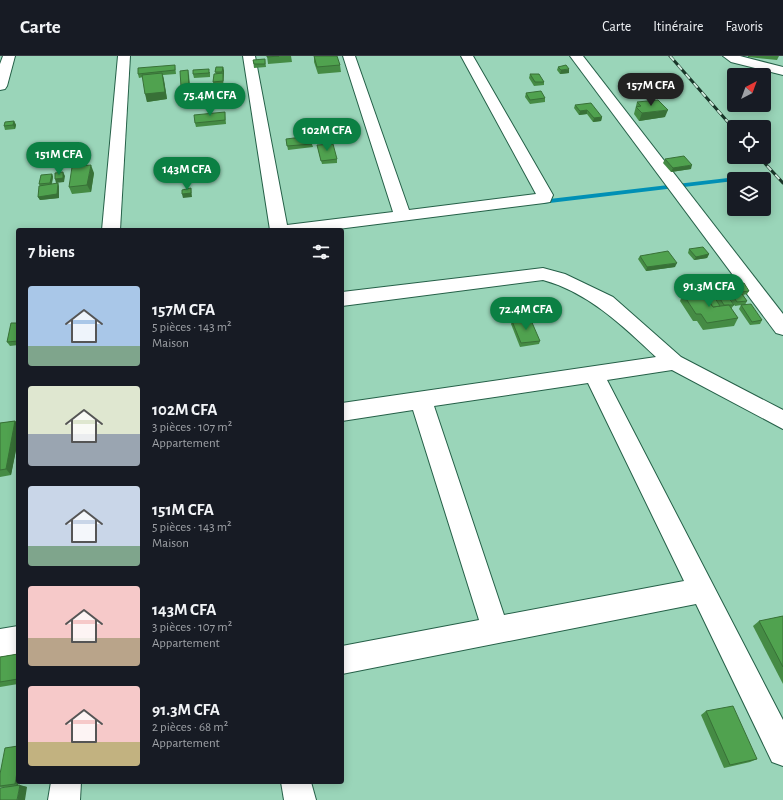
<!DOCTYPE html>
<html lang="fr">
<meta charset="utf-8">
<style>
body{margin:0;font-family:"Alegreya Sans",sans-serif;background:#242831;color:#f1f3f6;height:100vh;display:flex;flex-direction:column;font-size:15px;white-space:nowrap}
*{box-sizing:border-box;margin:0}
p{font-size:13px;color:#9ea1a6}
.icon{flex:none;width:22px;height:22px;fill:none;stroke:currentColor;stroke-width:2;stroke-linecap:round;stroke-linejoin:round}
.map{position:relative;flex:1;overflow:hidden}
.sheet{position:absolute;left:16px;top:172px;width:328px;height:556px;display:flex;flex-direction:column;background:#171b24;border-radius:4px;box-shadow:0 2px 10px #0003}
.sheet>*{flex:none}
.needle{width:26px;rotate:41deg}
.tools{position:absolute;left:727px;top:12px;display:grid;gap:8px}
.tools a{display:grid;place-items:center;width:44px;height:44px;border-radius:4px;background:#171b24;box-shadow:0 2px 10px #0003;font-size:20px}
.price{position:absolute;translate:-50% -34px;padding:0 9px;border-radius:14px;background:#0b8043;color:#fff;font-size:13px;line-height:26px;filter:drop-shadow(0 1px 2px #0008)}
.price::after{content:'';position:absolute;left:50%;top:24px;width:12px;height:9px;margin-left:-6px;background:inherit;clip-path:polygon(0 0,100% 0,50% 100%)}
.price.current{background:#222;color:#fff}
ul{padding:0;list-style:none}
li{display:flex;align-items:center;gap:12px;height:100px;padding:0 12px}
li span{display:grid;place-items:center;flex:none;width:112px;height:80px;border-radius:4px;color:#555}
li>.icon{margin-inline-start:auto}
span .icon{width:48px;height:48px;fill:#fffc;stroke-width:1}
li b{font-size:17px}
h2{display:flex;justify-content:space-between;align-items:center;height:48px;padding:0 12px;font-size:17px}
header{display:flex;align-items:center;gap:24px;box-sizing:border-box;height:56px;padding:0 20px;background:#171b24;border-bottom:1px solid #363941}
header strong{font-size:19px}
nav{display:flex;gap:22px;margin-inline-start:auto;font-size:14px}
.map>svg:first-child{display:block}
.lines{fill:none;stroke-linecap:round;stroke-linejoin:round}
.stream{fill:#0090b5;fill-rule:evenodd}
.street-casing{stroke:#256048;stroke-width:2}
.street{fill:#fff;fill-rule:evenodd}
.rail-casing{stroke:#193629;stroke-width:3}
.rail{stroke:#d1eedf;stroke-width:2;stroke-dasharray:6;stroke-linecap:butt}
.wall{fill:#458b44}
.shaded-wall{fill:#387137}
.building{fill:#50a24f;stroke:#387137}
</style>
<header>
<strong>Carte</strong>
<nav><a>Carte</a><a>Itinéraire</a><a>Favoris</a></nav>
</header>
<div class="map">
<svg width="783" height="744" viewBox="0 0 783 744">
<rect width="100%" height="100%" fill="#9ad5b9"/>
<g class="lines">
<polygon class="stream" points="762,118 765,120 764,121 748,123 734,123 734,125 541,148 538,146 541,144"/>
<defs>
<g id="street">
<polygon points="3,0 15,0 7,30 5,33 0,34 0,8"/>
<polygon points="118,0 130,0 120,174 102,174"/>
<polygon points="243,0 255,0 287,169 393,156 343,0 355,0 409,154 536,138 461,0 473,0 553,139 550,146 544,147 330,174 270,174"/>
<polygon points="570,0 583,0 783,258 783,279 776,277"/>
<polygon points="723,0 740,0 783,11 783,19 731,6"/>
<path d="M543 212 565 218 613 241 681 301 783 354V373L672 314 607 324 783 664V710L772 706 696 548 342 618V590L479 564 413 354 342 365V347L656 301C623 270 588 236 543 224L342 250V236ZM588 327 684 525 504 559 434 350Z"/>
<polygon points="18,570 18,598 0,601 0,573"/>
<polygon points="51,726 81,726 80,744 48,744"/>
<polygon points="281,726 311,726 316,744 284,744"/>
</g>
</defs>
<use href="#street" class="street-casing"/>
<use href="#street" class="street"/>
<defs>
<g id="rail">
<polyline points="670,0 734,73"/>
<polyline points="759,101 783,127"/>
</g>
</defs>
<use href="#rail" class="rail-casing"/>
<use href="#rail" class="rail"/>
</g>
<g class="wall">
<polygon points="267,0 291,0 292,6 268,8"/>
<polygon points="314,0 340,9 341,16 318,18 314,6"/>
<polygon points="748,0 779,0 777,4 748,1"/>
<polygon points="265,3 266,11 254,12 253,4"/>
<polygon points="175,9 176,18 163,19 167,43 147,46 143,21 139,22 138,18"/>
<polygon points="223,11 224,15 223,29 214,30 213,26 216,18 215,16"/>
<polygon points="558,11 569,17 560,18 557,14"/>
<polygon points="210,16 210,21 194,22 193,18"/>
<polygon points="189,18 190,32 199,31 200,43 183,44 183,41 182,35 181,31"/>
<polygon points="530,18 544,26 544,29 534,30 529,22"/>
<polygon points="526,37 545,42 545,46 530,48 525,41"/>
<polygon points="637,46 665,61 639,65 634,58"/>
<polygon points="575,49 602,61 601,65 593,66 587,58 579,59 574,52"/>
<polygon points="225,56 226,68 196,71 195,67"/>
<polygon points="14,65 16,69 15,73 5,74 4,70"/>
<polygon points="286,83 312,88 313,91 288,94"/>
<polygon points="317,89 337,103 337,107 322,108"/>
<polygon points="665,103 691,113 671,116 663,107"/>
<polygon points="94,117 91,136 72,138 69,131"/>
<polygon points="52,118 53,121 52,128 58,127 59,131 59,142 40,144 38,141 40,130 39,128"/>
<polygon points="689,193 709,198 707,202 694,204 688,197"/>
<polygon points="640,200 675,211 646,215 638,203"/>
<polygon points="737,228 749,235 747,238 743,239 747,245 745,249 762,264 760,268 750,269 739,253 741,249 735,250 730,243 731,241 728,241 734,249 731,253 738,262 734,270 703,274 697,265 693,265 680,245 683,238 691,237 692,232 711,235 713,232 736,230"/>
<polygon points="512,265 540,285 539,288 520,291 511,268"/>
<polygon points="18,267 18,289 10,290 7,286"/>
<polygon points="15,365 18,368 18,384 11,419 0,421 0,367"/>
<polygon points="783,560 783,628 753,570 759,565"/>
<polygon points="18,598 18,628 0,631 0,601"/>
<polygon points="706,655 757,703 750,706 724,712 701,659"/>
<polygon points="0,718 19,726 18,729 27,731 0,731"/>
</g>
<g class="shaded-wall">
<polygon points="223,11 224,15 223,29"/>
<polygon points="569,13 569,17 560,18 561,14"/>
<polygon points="188,14 190,34 182,35 181,31"/>
<polygon points="162,17 164,24 167,43 147,46 145,38"/>
<polygon points="587,54 587,58 579,59 580,55"/>
<polygon points="668,54 665,61 639,65 642,57"/>
<polygon points="602,61 601,65 593,66 594,62"/>
<polygon points="14,65 16,69 15,73 13,69"/>
<polygon points="91,109 94,117 91,136 87,129"/>
<polygon points="692,109 691,113 671,116 673,112"/>
<polygon points="63,116 65,120 64,126 56,127 55,123"/>
<polygon points="52,118 53,121 51,130 50,127"/>
<polygon points="58,127 59,131 59,142 40,144 38,141"/>
<polygon points="191,132 192,141 183,142 182,138"/>
<polygon points="709,198 707,202 694,204 696,201"/>
<polygon points="677,207 675,211 646,215 647,211"/>
<polygon points="15,365 18,368 18,384 11,419 6,413"/>
<polygon points="18,710 18,726 19,726 18,729 15,728"/>
<polygon points="20,729 27,731 25,744 17,744"/>
</g>
<g class="building">
<polygon points="267,0 279,0 267,1"/>
<polygon points="314,0 337,0 340,9 317,11"/>
<polygon points="265,3 265,8 254,8 253,4"/>
<polygon points="175,9 175,14 138,18 138,12"/>
<polygon points="566,9 569,13 561,14 558,11"/>
<polygon points="216,11 223,11 222,16 215,16"/>
<polygon points="209,13 209,17 193,18 193,14"/>
<polygon points="188,14 189,30 181,31 180,15"/>
<polygon points="162,17 165,36 145,38 142,19"/>
<polygon points="223,17 223,25 213,26 214,18"/>
<polygon points="530,18 539,18 544,26 535,26"/>
<polygon points="199,31 199,39 183,41 182,33"/>
<polygon points="541,35 545,42 530,44 526,37"/>
<polygon points="658,44 668,54 642,57 636,51 641,50 637,46"/>
<polygon points="591,47 602,61 594,62 587,54 580,55 575,49"/>
<polygon points="225,56 225,64 195,67 194,59"/>
<polygon points="14,65 13,69 4,70 5,66"/>
<polygon points="310,80 312,88 287,90 286,83"/>
<polygon points="333,88 337,103 321,105 317,89"/>
<polygon points="684,100 692,109 673,112 665,103"/>
<polygon points="91,109 87,129 69,131 72,111"/>
<polygon points="63,116 63,122 55,123 55,117"/>
<polygon points="52,118 50,127 39,128 41,119"/>
<polygon points="58,127 57,138 38,141 39,130"/>
<polygon points="191,132 191,137 182,138 182,134"/>
<polygon points="703,191 709,198 696,201 689,193"/>
<polygon points="668,195 677,207 647,211 640,200"/>
<polygon points="744,227 749,235 742,236 737,228"/>
<polygon points="735,229 740,236 726,238 734,249 724,249 713,232"/>
<polygon points="708,231 711,237 704,237 702,235 694,236 692,232"/>
<polygon points="702,235 713,251 729,249 738,262 707,267 701,258 696,258 683,238"/>
<polygon points="742,238 747,245 737,246 732,239"/>
<polygon points="705,239 713,239 720,250 713,251"/>
<polygon points="751,248 762,264 752,266 741,249"/>
<polygon points="530,262 540,285 521,287 512,265"/>
<polygon points="11,267 18,267 18,285 7,286"/>
<polygon points="15,365 6,413 0,414 0,367"/>
<polygon points="783,560 783,611 759,565"/>
<polygon points="18,598 18,623 0,626 0,601"/>
<polygon points="733,650 757,703 730,709 706,655"/>
<polygon points="18,690 18,710 15,728 0,730 0,718 5,692"/>
<polygon points="20,729 17,744 0,744 0,732"/>
</g>
</svg>
<div class="tools">
<a><svg class="needle" viewBox="-14 -14 28 28"><path d="M0-13l5 13h-10z" fill="#e53935"/><path d="M0 13l5-13h-10z" fill="#9ea1a6"/></svg></a>
<a><svg class="icon" aria-label="locate" viewBox="0 0 24 24"><circle cx="12" cy="12" r="6"/><path d="M12 2v4M12 18v4M2 12h4M18 12h4"/></svg></a>
<a><svg class="icon" aria-label="layers" viewBox="0 0 24 24"><path d="M12 4l9 5-9 5-9-5zM3 14l9 5 9-5"/></svg></a>
</div>
<b class="price current" style="left:651px;top:51px">157M CFA</b>
<b class="price" style="left:210px;top:61px">75.4M CFA</b>
<b class="price" style="left:327px;top:96px">102M CFA</b>
<b class="price" style="left:59px;top:120px">151M CFA</b>
<b class="price" style="left:187px;top:135px">143M CFA</b>
<b class="price" style="left:709px;top:252px">91.3M CFA</b>
<b class="price" style="left:526px;top:275px">72.4M CFA</b>
<section class="sheet">
<h2>7 biens<svg class="icon" aria-label="filters" viewBox="0 0 24 24"><path d="M4 7h16M4 17h16"/><circle cx="9" cy="7" r="2"/><circle cx="15" cy="17" r="2"/></svg></h2>
<ul>
<li><span style="background:linear-gradient(#a9c7e8 75%,#7fa58c 0)"><svg class="icon" aria-label="home" viewBox="0 0 24 24"><path d="M3 11l9-7 9 7M6 9v11h12V9"/></svg></span><div><b>157M CFA</b><p>5 pièces · 143 m²</p><p>Maison</p></div></li>
<li><span style="background:linear-gradient(#dfe7d0 60%,#9aa5b1 0)"><svg class="icon" aria-label="home" viewBox="0 0 24 24"><path d="M3 11l9-7 9 7M6 9v11h12V9"/></svg></span><div><b>102M CFA</b><p>3 pièces · 107 m²</p><p>Appartement</p></div></li>
<li><span style="background:linear-gradient(#c9d6e8 75%,#7fa58c 0)"><svg class="icon" aria-label="home" viewBox="0 0 24 24"><path d="M3 11l9-7 9 7M6 9v11h12V9"/></svg></span><div><b>151M CFA</b><p>5 pièces · 143 m²</p><p>Maison</p></div></li>
<li><span style="background:linear-gradient(#f6c9c9 65%,#b9a48a 0)"><svg class="icon" aria-label="home" viewBox="0 0 24 24"><path d="M3 11l9-7 9 7M6 9v11h12V9"/></svg></span><div><b>143M CFA</b><p>3 pièces · 107 m²</p><p>Appartement</p></div></li>
<li><span style="background:linear-gradient(#f6c9c9 70%,#c2b280 0)"><svg class="icon" aria-label="home" viewBox="0 0 24 24"><path d="M3 11l9-7 9 7M6 9v11h12V9"/></svg></span><div><b>91.3M CFA</b><p>2 pièces · 68 m²</p><p>Appartement</p></div></li>
</ul>
</section>
</div>
